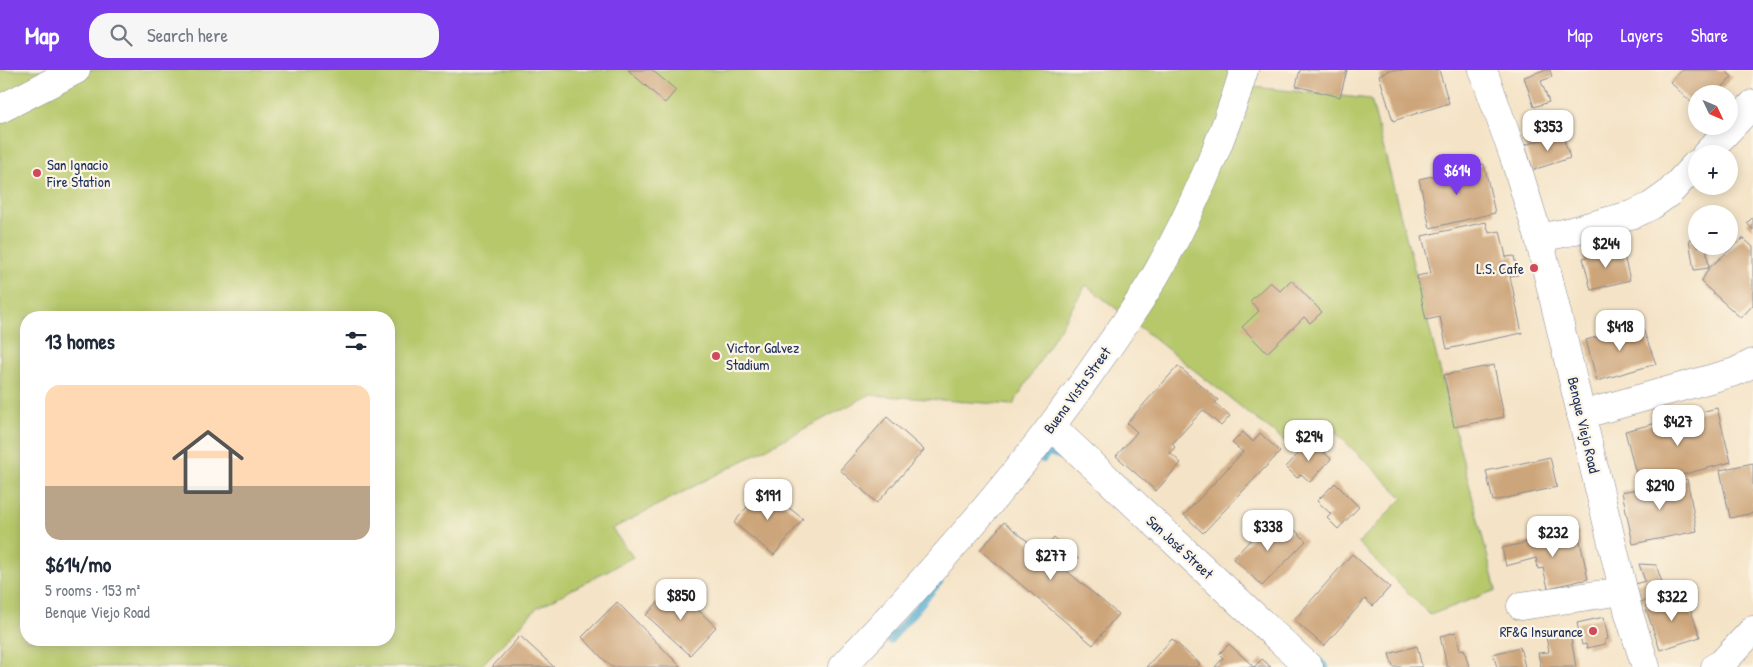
<!DOCTYPE html>
<meta charset="utf-8">
<style>
body{margin:0;font-family:"Patrick Hand",sans-serif;background:#f6f6f7;color:#1f2937;height:100vh;display:flex;flex-direction:column;font-size:19px;white-space:nowrap}
*{box-sizing:border-box;margin:0}
p{font-size:16px;color:#747a83}
.icon{flex:none;width:28px;height:28px;fill:none;stroke:currentColor;stroke-width:2;stroke-linecap:round;stroke-linejoin:round}
.map{position:relative;flex:1;overflow:hidden}
.details{position:absolute;left:20px;top:241px;width:375px;height:335px;display:flex;flex-direction:column;background:#fff;border-radius:20px;box-shadow:0 2px 12px #0003}
.details>*{flex:none}
.needle{width:32px;rotate:134deg}
.fabs{position:absolute;left:1688px;top:15px;display:grid;gap:10px}
.fabs a{display:grid;place-items:center;width:50px;height:50px;border-radius:50%;background:#fff;box-shadow:0 2px 12px #0003;font-size:25px}
.price{position:absolute;translate:-50% -42px;padding:0 11px;border-radius:10px;background:#fff;color:#222;font-size:16px;line-height:32px;filter:drop-shadow(0 1px 2px #0008)}
.price::after{content:'';position:absolute;left:50%;top:30px;width:15px;height:11px;margin-left:-8px;background:inherit;clip-path:polygon(0 0,100% 0,50% 100%)}
.price.current{background:#7c3aed;color:#fff}
ul{padding:0;list-style:none}
li{display:grid;align-content:center;gap:10px;height:265px;padding:0 25px}
li span{display:grid;place-items:center;height:155px;border-radius:15px;color:#555}
li>.icon{margin-inline-start:auto}
span .icon{width:90px;height:90px;fill:#fffc;stroke-width:1}
li b{font-size:21px}
h2{display:flex;justify-content:space-between;align-items:center;height:60px;padding:0 25px;font-size:21px}
header{display:flex;align-items:center;gap:30px;box-sizing:border-box;height:70px;padding:0 25px;background:#7c3aed;color:#fff}
header strong{font-size:24px}
nav{display:flex;gap:28px;margin-inline-start:auto;font-size:18px}
.search{width:350px;height:45px;background:#f6f6f7;display:flex;align-items:center;gap:12px;box-sizing:border-box;padding:0 18px;border-radius:20px;color:#747a83;font-size:19px}
.map>svg:first-child{display:block}
.green{fill:#b6c86b;stroke:#687c64;fill-rule:evenodd}
.lines{fill:none;stroke-linecap:round;stroke-linejoin:round}
.stream{stroke:#52acd0;stroke-width:8}
.building{fill:#cda57a}
.minor-casing{stroke:#888992;stroke-width:29}
.major-casing{stroke:#888992;stroke-width:29}
.highway-casing{stroke:#888992;stroke-width:29}
.minor{stroke:#fff;stroke-width:28}
.major{stroke:#fff;stroke-width:28}
.highway{stroke:#fff;stroke-width:28}
.poi-dot{fill:#d1495b;stroke:#fcf5e5;stroke-width:2}
.labels{text-anchor:middle;dominant-baseline:central;stroke-width:4.5;stroke-linejoin:round;paint-order:stroke}
.poi-label{font-size:15px;fill:#1b2f5e;stroke:#fcf5e5;text-anchor:start}
.street-label{font-size:15px;fill:#1b2f5e;stroke:#fcf5e5}
</style>
<header>
<strong>Map</strong>
<div class="search"><svg class="icon" aria-label="search" viewBox="0 0 24 24"><circle cx="10" cy="10" r="6"/><path d="M15 15l6 6"/></svg>Search here</div>
<nav><a>Map</a><a>Layers</a><a>Share</a></nav>
</header>
<div class="map">
<svg width="1753" height="597" viewBox="0 0 1753 597">
<rect width="100%" height="100%" fill="#fcf5e5"/>
<filter id="ink" filterUnits="userSpaceOnUse"><feTurbulence type="fractalNoise" baseFrequency=".02" numOctaves="2"/><feDisplacementMap in="SourceGraphic" scale="10" xChannelSelector="R" yChannelSelector="G"/><feConvolveMatrix kernelMatrix="1 2 1 2 8 2 1 2 1" color-interpolation-filters="sRGB"/></filter>
<filter id="wash" filterUnits="userSpaceOnUse"><feTurbulence type="fractalNoise" baseFrequency=".0096" numOctaves="4" result="noise"/><feDisplacementMap in="SourceGraphic" scale="20" xChannelSelector="R" yChannelSelector="G"/><feGaussianBlur stdDeviation="1.12" result="paint"/><feColorMatrix in="noise" values="0 0 0 0 0 0 0 0 0 0 0 0 0 0 0 0 0 1.4 0 .05"/><feComposite in="paint" operator="in"/></filter>
<g filter="url(#wash)">
<rect width="100%" height="100%" fill="#f4e3c6"/>
<path class="green" d="M0 0H1257L1253 17 1371 29 1496 520 1430 545 1358 473 1403 428 1323 350 1297 381 1086 215 1013 335 869 325 612 459 633 487 537 538 480 597H0ZM26 248H389V570H26Z"/>
<g class="lines">
<g class="stream">
<polyline points="1043,389 1048,382 1068,388 1071,391"/>
<polyline points="890,570 939,512"/>
<polyline points="1315,588 1325,597"/>
</g>
</g>
<g id="blocks">
<g class="building">
<polygon points="628,0 652,0 676,20 665,33"/>
<polygon points="1300,0 1347,0 1340,27 1296,16"/>
<polygon points="1387,0 1439,0 1449,33 1393,51 1379,5 1387,2"/>
<polygon points="1544,0 1550,0 1552,7 1541,11 1549,32 1534,37 1524,7"/>
<polygon points="1681,0 1725,0 1732,7 1716,24 1696,24 1696,37 1670,12"/>
<polygon points="1562,63 1570,88 1533,100 1525,75"/>
<polygon points="1484,94 1495,143 1430,158 1419,109"/>
<polygon points="1753,147 1753,160 1747,153"/>
<polygon points="1486,152 1489,163 1500,161 1506,187 1514,186 1518,205 1510,206 1522,263 1447,279 1440,247 1426,250 1417,206 1431,203 1422,166"/>
<polygon points="1696,168 1696,176 1706,176 1709,198 1694,200 1689,169"/>
<polygon points="1743,168 1753,177 1753,235 1741,248 1701,212 1709,198"/>
<polygon points="1622,178 1630,210 1591,220 1583,188"/>
<polygon points="1291,210 1322,242 1310,253 1304,247 1267,283 1242,257 1259,241 1250,231 1270,212 1280,221"/>
<polygon points="1641,254 1656,294 1597,311 1586,270"/>
<polygon points="1494,295 1504,347 1454,357 1444,305"/>
<polygon points="1178,296 1218,330 1215,333 1230,346 1221,356 1203,340 1172,374 1175,377 1170,383 1181,393 1156,421 1116,386 1137,362 1127,353"/>
<polygon points="1717,338 1731,392 1639,416 1625,361"/>
<polygon points="887,347 924,380 877,433 840,400"/>
<polygon points="1243,362 1253,372 1260,363 1280,382 1203,463 1184,445 1243,382 1232,373"/>
<polygon points="1311,370 1331,389 1310,412 1301,404 1297,408 1286,397"/>
<polygon points="1550,387 1557,417 1493,431 1486,401"/>
<polygon points="1753,393 1753,443 1730,448 1720,400"/>
<polygon points="1687,409 1697,461 1633,474 1622,422"/>
<polygon points="1335,413 1359,437 1338,459 1327,448 1331,444 1317,431"/>
<polygon points="763,417 803,449 774,485 734,453"/>
<polygon points="1270,450 1287,466 1294,459 1306,471 1262,516 1233,488"/>
<polygon points="1004,452 1042,483 1054,468 1078,488 1067,501 1118,544 1093,575 980,480"/>
<polygon points="1578,461 1588,509 1548,518 1543,498 1538,499 1536,488 1506,496 1502,478"/>
<polygon points="1352,484 1390,517 1373,536 1365,529 1324,576 1294,550"/>
<polygon points="1639,494 1656,495 1666,524 1641,532 1635,514 1645,511"/>
<polygon points="673,516 716,557 690,585 646,545"/>
<polygon points="1685,523 1700,567 1660,580 1645,536"/>
<polygon points="617,532 681,597 611,597 582,567"/>
<polygon points="1604,547 1608,569 1605,570 1605,574 1587,578 1586,574 1582,575 1577,553"/>
<polygon points="1456,562 1460,580 1464,579 1469,597 1447,597 1440,566"/>
<polygon points="1570,562 1576,597 1541,597 1538,583 1549,582 1546,567"/>
<polygon points="520,566 554,597 492,597"/>
<polygon points="1172,569 1200,594 1197,597 1146,597"/>
<polygon points="1229,574 1254,597 1215,597 1223,588 1219,584"/>
<polygon points="1417,576 1422,597 1393,597 1389,584"/>
<polygon points="1520,577 1525,597 1497,597 1493,584"/>
<polygon points="1262,589 1271,597 1254,597"/>
</g>
</g>
</g>
<g filter="url(#ink)">
<use href="#blocks" fill-opacity="0" stroke="#888992" stroke-width="1"/>
<g class="lines">
<defs>
<g id="minor">
<polyline points="0,39 76,0"/>
<polyline points="1706,84 1753,34"/>
<polyline points="1539,168 1564,163 1634,144 1651,136 1669,123 1696,94"/>
<polyline points="1581,345 1735,302 1753,293"/>
<polyline points="1052,357 1309,597"/>
<polyline points="1521,536 1623,521"/>
<polyline points="1715,597 1722,593 1753,560"/>
</g>
<path id="major" d="M842 597C932 503 1018 406 1093 299 1115 267 1139 235 1158 201 1192 141 1224 67 1244 0"/>
<polyline id="highway" points="1483,0 1515,90 1539,168 1629,544 1646,597"/>
</defs>
<use href="#minor" class="minor-casing"/>
<use href="#major" class="major-casing"/>
<use href="#highway" class="highway-casing"/>
<use href="#minor" class="minor"/>
<use href="#major" class="major"/>
<use href="#highway" class="highway"/>
</g>
</g>
<g class="poi-dot">
<circle cx="37" cy="103" r="5"/>
<circle cx="1534" cy="198" r="5"/>
<circle cx="716" cy="286" r="5"/>
<circle cx="1593" cy="561" r="5"/>
</g>
<g class="labels">
<g class="poi-label">
<text x="47" y="94">San Ignacio<tspan x="47" dy="17">Fire Station</tspan></text>
<text x="1524" y="198" text-anchor="end">L.S. Cafe</text>
<text x="726" y="277">Victor Galvez<tspan x="726" dy="17">Stadium</tspan></text>
<text x="1583" y="561" text-anchor="end">RF&amp;G Insurance</text>
</g>
<g class="street-label">
<text transform="translate(1077 320) rotate(-54)">Buena Vista Street</text>
<text transform="translate(1584 355) rotate(77)">Benque Viejo Road</text>
<text transform="translate(1180 477) rotate(43)">San José Street</text>
</g>
</g>
</svg>
<div class="fabs">
<a><svg class="needle" viewBox="-14 -14 28 28"><path d="M0-13l5 13h-10z" fill="#e53935"/><path d="M0 13l5-13h-10z" fill="#747a83"/></svg></a>
<a>+</a>
<a>−</a>
</div>
<b class="price" style="left:1548px;top:82px">$353</b>
<b class="price current" style="left:1457px;top:126px">$614</b>
<b class="price" style="left:1606px;top:199px">$244</b>
<b class="price" style="left:1620px;top:282px">$418</b>
<b class="price" style="left:1678px;top:377px">$427</b>
<b class="price" style="left:1309px;top:392px">$294</b>
<b class="price" style="left:1660px;top:441px">$290</b>
<b class="price" style="left:768px;top:451px">$191</b>
<b class="price" style="left:1268px;top:482px">$338</b>
<b class="price" style="left:1553px;top:488px">$232</b>
<b class="price" style="left:1051px;top:511px">$277</b>
<b class="price" style="left:681px;top:551px">$850</b>
<b class="price" style="left:1672px;top:552px">$322</b>
<section class="details">
<h2>13 homes<svg class="icon" aria-label="filters" viewBox="0 0 24 24"><path d="M4 7h16M4 17h16"/><circle cx="9" cy="7" r="2"/><circle cx="15" cy="17" r="2"/></svg></h2>
<ul>
<li><span style="background:linear-gradient(#ffd9b3 65%,#b9a48a 0)"><svg class="icon" aria-label="home" viewBox="0 0 24 24"><path d="M3 11l9-7 9 7M6 9v11h12V9"/></svg></span><div><b>$614/mo</b><p>5 rooms · 153 m²</p><p>Benque Viejo Road</p></div></li>
</ul>
</section>
</div>
